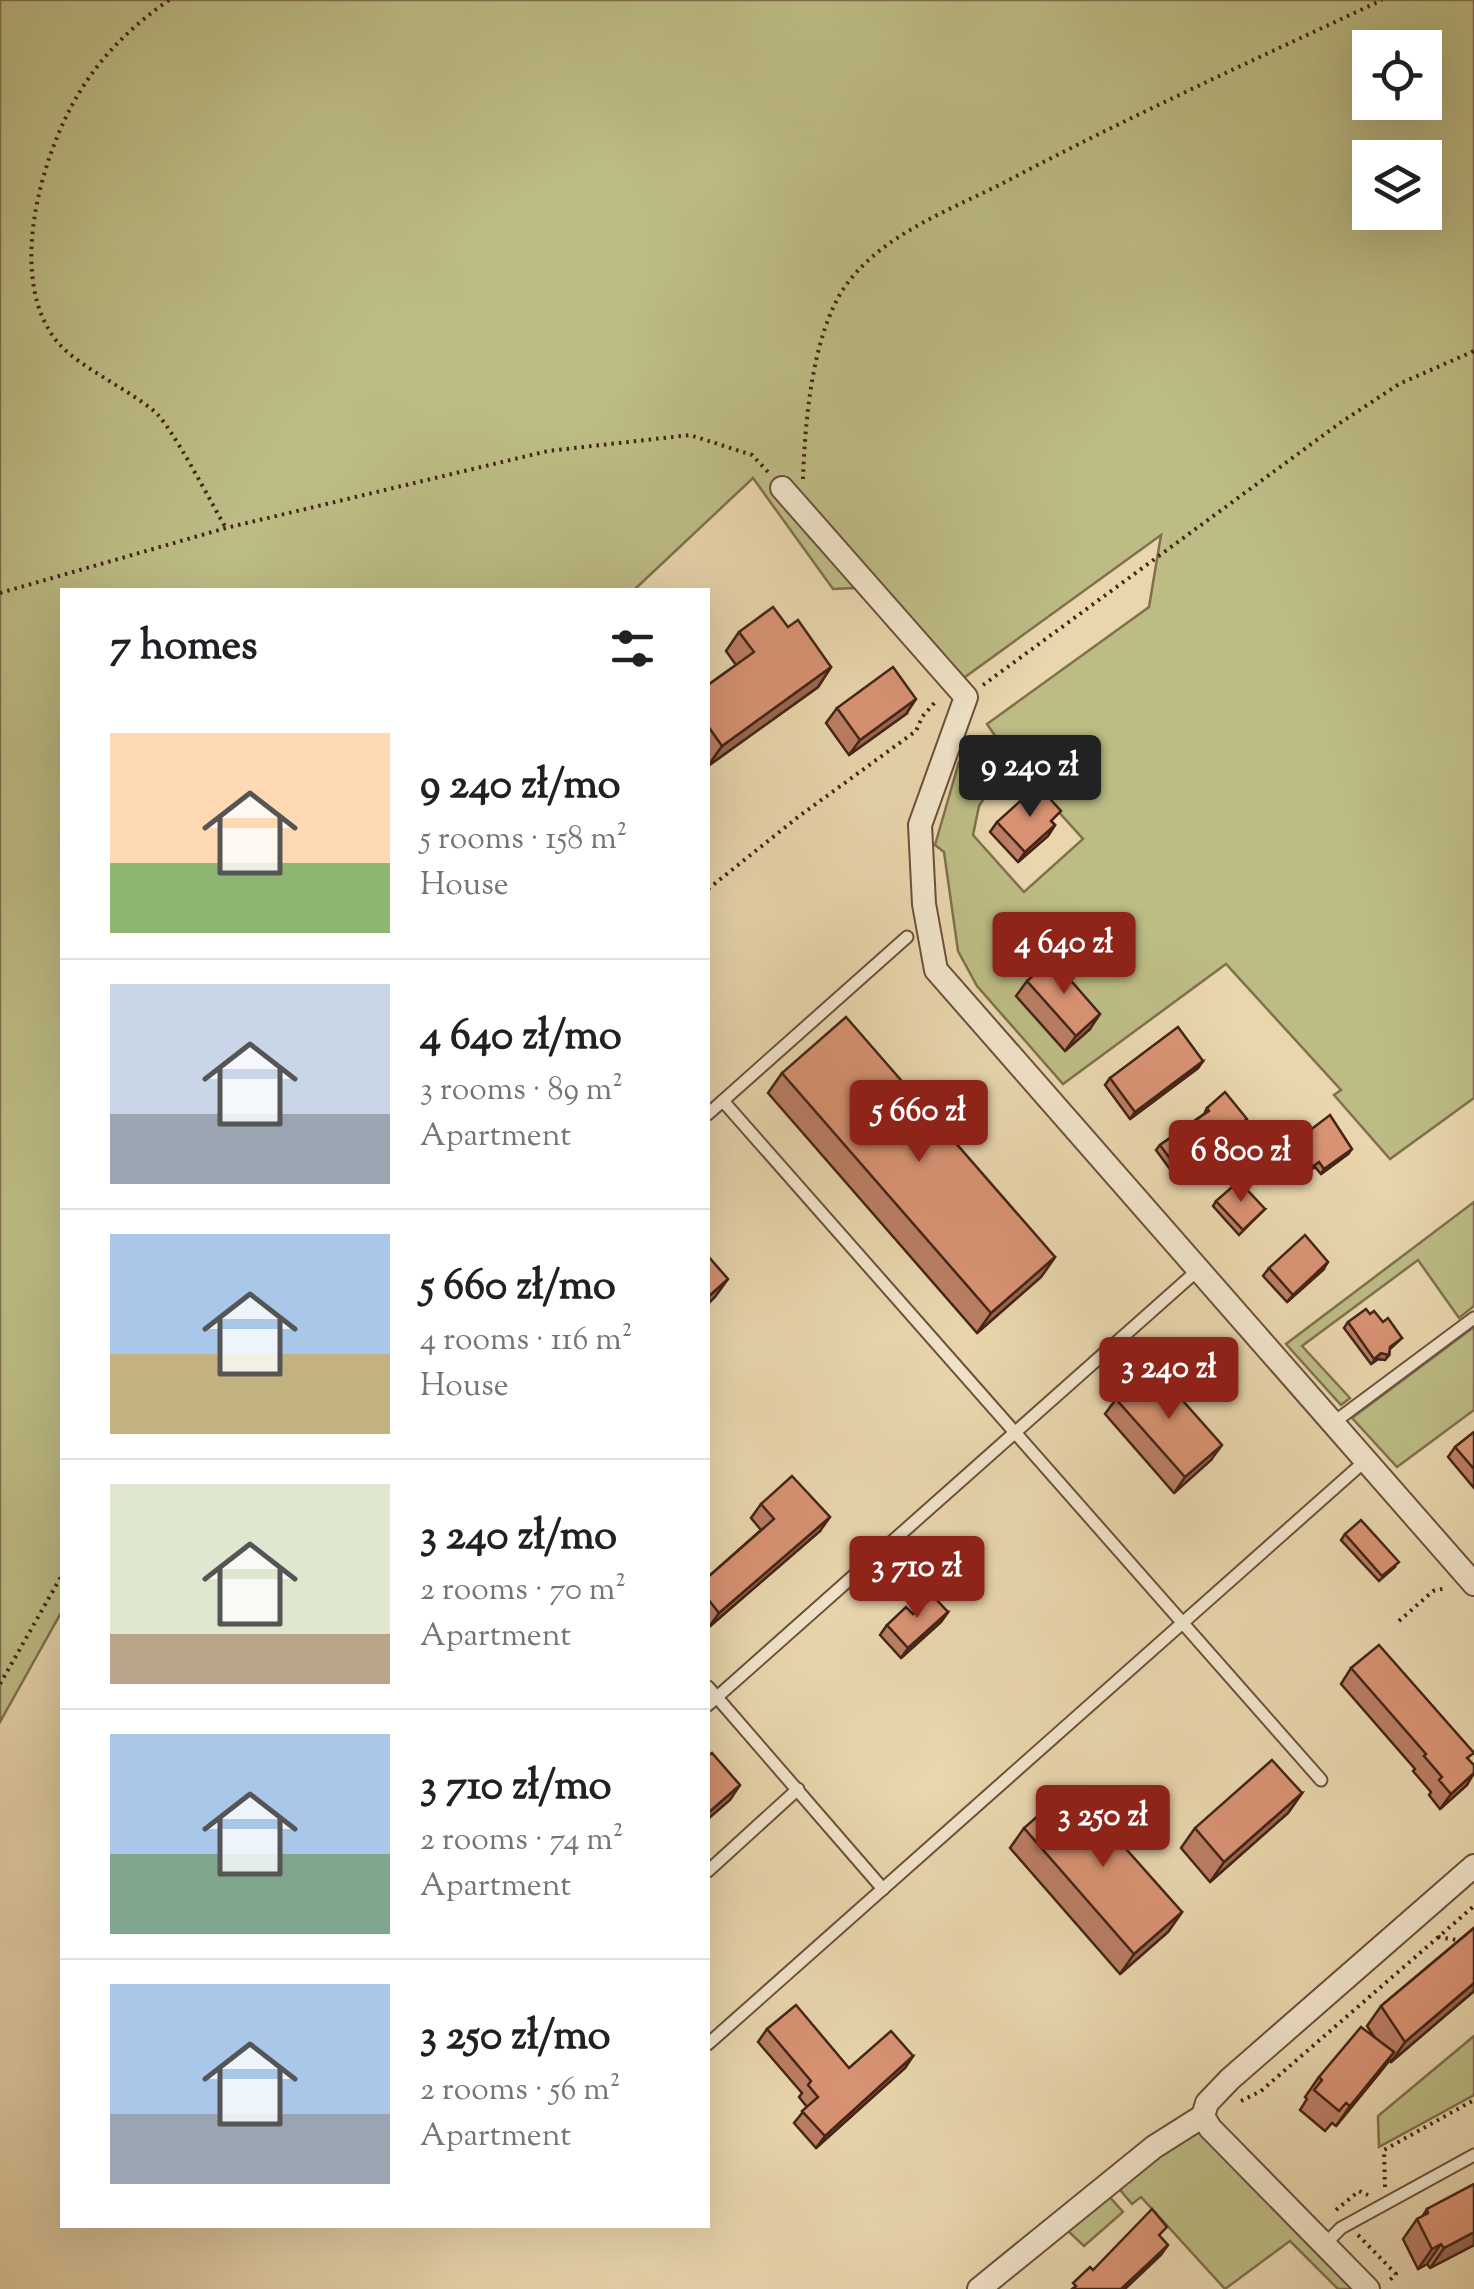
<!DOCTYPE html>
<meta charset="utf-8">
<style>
body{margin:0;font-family:"Sorts Mill Goudy",serif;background:#f6f6f6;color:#202124;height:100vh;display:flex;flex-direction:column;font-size:38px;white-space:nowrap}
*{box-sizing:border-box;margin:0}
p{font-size:32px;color:#757577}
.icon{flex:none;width:55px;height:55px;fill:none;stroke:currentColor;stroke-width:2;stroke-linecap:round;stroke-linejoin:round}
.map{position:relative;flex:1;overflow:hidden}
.details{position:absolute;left:60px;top:588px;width:650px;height:1640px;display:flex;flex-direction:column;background:#fff;border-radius:0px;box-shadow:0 10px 40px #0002}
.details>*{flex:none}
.controls{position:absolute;left:1352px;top:30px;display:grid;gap:20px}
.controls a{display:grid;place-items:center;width:90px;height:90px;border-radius:0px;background:#fff;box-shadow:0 10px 40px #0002;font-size:50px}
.price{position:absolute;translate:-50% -85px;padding:0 22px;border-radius:10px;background:#8f2418;color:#fff;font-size:32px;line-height:65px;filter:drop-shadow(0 2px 5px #0008)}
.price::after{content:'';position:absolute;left:50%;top:60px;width:30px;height:22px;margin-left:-15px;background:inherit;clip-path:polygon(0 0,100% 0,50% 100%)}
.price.selected{background:#222;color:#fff}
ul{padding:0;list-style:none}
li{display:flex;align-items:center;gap:30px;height:250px;padding:0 50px}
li+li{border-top:2px solid #e0e0e0}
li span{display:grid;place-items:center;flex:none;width:280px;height:200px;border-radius:0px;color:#555}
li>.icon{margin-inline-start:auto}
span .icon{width:120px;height:120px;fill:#fffc;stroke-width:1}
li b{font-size:42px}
h2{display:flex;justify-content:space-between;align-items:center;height:120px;padding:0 50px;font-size:42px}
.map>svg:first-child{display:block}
.green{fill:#bdbc85;stroke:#80704e;stroke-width:2.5;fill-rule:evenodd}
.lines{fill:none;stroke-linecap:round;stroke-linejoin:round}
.lane-casing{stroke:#6d503c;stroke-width:15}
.street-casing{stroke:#6d503c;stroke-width:26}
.path{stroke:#442416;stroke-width:4;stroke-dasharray:2.5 5;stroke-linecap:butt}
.lane{stroke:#f1e4ca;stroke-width:11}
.street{stroke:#f1e4ca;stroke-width:22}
.wall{fill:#bb7e64;stroke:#442416;stroke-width:2.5}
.shaded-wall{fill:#986751;stroke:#442416;stroke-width:2.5}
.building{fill:#d99374;stroke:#442416;stroke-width:2.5}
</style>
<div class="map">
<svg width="1474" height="2289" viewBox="0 0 1474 2289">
<rect width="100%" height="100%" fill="#e9d6ad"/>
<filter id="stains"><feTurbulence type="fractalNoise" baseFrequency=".002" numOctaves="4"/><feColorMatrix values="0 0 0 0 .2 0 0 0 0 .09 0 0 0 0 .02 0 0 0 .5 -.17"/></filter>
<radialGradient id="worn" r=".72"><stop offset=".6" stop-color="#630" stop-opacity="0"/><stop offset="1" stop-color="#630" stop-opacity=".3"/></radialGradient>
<g class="green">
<path d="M0 0H1474V1098L1390 1159 1334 1095 1341 1090 1226 964 1063 1084 977 986 958 951 944 852 935 845 959 762 976 758 994 783 979 806 973 835 1024 892 1083 839 1010 758 987 724 1149 607 1161 535 954 685 855 588 833 589 753 478 634 590H62V1611L0 1722ZM1370 48H1425V102H1370ZM1370 158H1425V212H1370Z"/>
<polygon points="1474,1202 1474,1306 1459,1318 1418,1260 1302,1346 1350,1398 1341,1405 1286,1344"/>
<polygon points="1474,1327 1474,1410 1397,1467 1352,1418"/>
<polygon points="1474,2036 1474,2095 1379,2147 1378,2116"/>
<polygon points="1200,2130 1355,2289 1338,2289 1290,2241 1225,2289 1141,2197 1132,2204 1121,2191 1121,2181"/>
<polygon points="1108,2195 1123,2212 1084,2246 1068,2231"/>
</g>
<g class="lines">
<defs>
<g id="lane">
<polyline points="723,1101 1321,1780"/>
<polyline points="708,1114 907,937"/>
<polyline points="1333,1423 1474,1318"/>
<polyline points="708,1687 883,1889"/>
<polyline points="708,1705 1198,1270"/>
<polyline points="708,1871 798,1789"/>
<polyline points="708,2044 1365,1461"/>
<polyline points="1324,2245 1341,2228 1474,2155"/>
</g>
<g id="street">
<polyline points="782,488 966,697 920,825 924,904 936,970 1474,1584"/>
<polyline points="1203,2116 1210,2128 1368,2289"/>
<polyline points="979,2289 1154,2147 1203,2116 1207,2103 1230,2079 1474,1866"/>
</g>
</defs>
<use href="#lane" class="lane-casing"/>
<use href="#street" class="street-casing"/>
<g class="path">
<path d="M169 0C133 25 102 55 79 93 41 155 4 283 60 345 80 367 129 390 154 411 172 426 211 503 226 528"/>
<path d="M803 479C805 422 812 336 844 288 881 234 951 210 1007 181 1130 116 1256 59 1382 0"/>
<polyline points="0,593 226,528 548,451 690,435 752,455 769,473"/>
<polyline points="983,685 1340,423 1399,384 1474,351"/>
<polyline points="708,889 798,817 916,731 922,717 937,700"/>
<polyline points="1399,1621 1433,1591 1446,1588"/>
<polyline points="0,1684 62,1575"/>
<polyline points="1438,1937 1463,1941"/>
<polyline points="1241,2101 1261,2091 1474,1906"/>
<polyline points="1385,2187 1384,2150 1474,2100"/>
<polyline points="1336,2210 1359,2191 1368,2195"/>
<polyline points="1358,2235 1396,2274 1388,2282"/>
</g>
<use href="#lane" class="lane"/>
<use href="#street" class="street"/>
</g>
<g class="wall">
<polygon points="788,627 831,667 818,687 708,766 708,685 736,665 726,651 739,632"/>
<polygon points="837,708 906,714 849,755 826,723"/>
<polygon points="997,822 1052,822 1055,825 1048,836 1018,862 990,832"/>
<polygon points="1027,981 1090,1029 1065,1051 1016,996"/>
<polygon points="1203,1061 1198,1068 1130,1119 1105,1085 1110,1078"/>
<polygon points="782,1073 1055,1257 1041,1277 977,1333 768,1093"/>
<polygon points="1207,1108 1243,1124 1215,1148 1213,1156 1178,1180 1156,1150 1160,1145 1204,1114"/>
<polygon points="1301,1137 1348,1154 1321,1174 1315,1167 1298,1180 1282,1159 1285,1154 1298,1144 1297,1142"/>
<polygon points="1216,1201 1265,1209 1239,1235 1213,1206"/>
<polygon points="1269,1268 1323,1270 1287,1302 1263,1276"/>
<polygon points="1370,1314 1383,1322 1402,1338 1390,1349 1389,1355 1385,1360 1378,1359 1371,1364 1344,1328 1348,1322"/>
<polygon points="1116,1399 1211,1460 1174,1493 1105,1414"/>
<polygon points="1474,1432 1474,1488 1448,1457 1455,1447"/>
<polygon points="761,1504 820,1531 709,1627 708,1625 708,1577 761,1530 751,1518"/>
<polygon points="1345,1534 1395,1567 1379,1581 1341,1540"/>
<polygon points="948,1612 941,1622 901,1658 880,1635 887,1625 913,1614"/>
<polygon points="1351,1668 1469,1760 1467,1785 1440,1809 1429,1795 1431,1792 1413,1771 1415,1769 1341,1684"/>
<polygon points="1302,1793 1288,1813 1210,1882 1181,1848 1195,1828"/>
<polygon points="1024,1828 1182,1912 1168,1932 1120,1974 1010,1848"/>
<polygon points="1474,1928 1474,1991 1391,2062 1390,2060 1336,2126 1332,2123 1325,2131 1300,2110 1307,2099 1305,2097 1319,2077 1375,2038 1367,2026 1381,2006"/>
<polygon points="767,2029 849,2068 913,2056 905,2068 816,2148 794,2123 807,2107 799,2097 802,2093 758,2042"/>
<polygon points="1427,2209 1474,2245 1430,2268 1427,2264 1418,2269 1403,2239 1417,2219 1422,2217"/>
</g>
<g class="shaded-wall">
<polygon points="831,667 818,687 708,766 722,746"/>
<polygon points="916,699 906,714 849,755 860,740"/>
<polygon points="1055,825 1048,836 1018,862 1025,852"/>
<polygon points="1100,1014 1090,1029 1065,1051 1076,1036"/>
<polygon points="1203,1061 1198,1068 1130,1119 1135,1112"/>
<polygon points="1247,1119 1243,1124 1210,1152 1214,1147"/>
<polygon points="1352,1149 1348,1154 1321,1174 1324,1169"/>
<polygon points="1216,1151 1213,1156 1178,1180 1182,1175"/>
<polygon points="1055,1257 1041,1277 977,1333 991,1313"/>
<polygon points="1328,1262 1323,1270 1287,1302 1293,1295"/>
<polygon points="728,1279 715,1297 708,1304 708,1297"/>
<polygon points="1381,1353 1389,1355 1385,1360 1378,1359 1371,1364"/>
<polygon points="1222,1445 1211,1460 1174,1493 1185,1477"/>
<polygon points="830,1517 820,1531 709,1627 719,1613"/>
<polygon points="948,1612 941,1622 901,1658 908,1648"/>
<polygon points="1474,1773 1467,1785 1440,1809 1451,1794"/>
<polygon points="740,1785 730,1800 708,1819 708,1813"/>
<polygon points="1302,1793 1288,1813 1210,1882 1224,1862"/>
<polygon points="1182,1912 1168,1932 1120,1974 1134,1954"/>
<polygon points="1474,1983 1474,1991 1391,2062 1405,2042"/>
<polygon points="1394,2052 1380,2072 1336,2126 1350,2106"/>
<polygon points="913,2056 905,2068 816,2148 825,2136"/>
<polygon points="1474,2232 1474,2245 1430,2268 1444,2248"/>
<polygon points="1441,2244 1427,2264 1418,2269 1432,2249"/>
<polygon points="1168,2245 1161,2255 1125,2289 1121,2289"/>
</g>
<g class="building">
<polygon points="773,607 788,627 798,620 831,667 722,746 708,726 708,685 754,652 739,632"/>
<polygon points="893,667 916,699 860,740 837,708"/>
<polygon points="1042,790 1061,811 1051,821 1055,825 1025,852 997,822 1027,795 1032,799"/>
<polygon points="1052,959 1100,1014 1076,1036 1027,981"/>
<polygon points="846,1017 1055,1257 991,1313 782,1073"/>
<polygon points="1178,1027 1203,1061 1135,1112 1110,1078"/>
<polygon points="1225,1092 1247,1119 1214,1147 1216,1151 1182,1175 1160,1145 1209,1111 1207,1108"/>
<polygon points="1330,1115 1352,1149 1324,1169 1319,1162 1301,1175 1285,1154 1303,1141 1301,1137"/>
<polygon points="1239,1181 1265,1209 1243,1230 1216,1201"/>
<polygon points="1305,1235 1328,1262 1293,1295 1269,1268"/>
<polygon points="708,1256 728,1279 708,1297"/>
<polygon points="1366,1309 1370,1314 1374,1311 1383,1322 1388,1318 1402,1338 1390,1347 1389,1355 1381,1353 1374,1359 1348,1322"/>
<polygon points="1153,1367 1222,1445 1185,1477 1116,1399"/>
<polygon points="1474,1432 1474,1469 1455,1447"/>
<polygon points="792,1476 830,1517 719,1613 708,1599 708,1577 774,1519 761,1504"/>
<polygon points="1361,1520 1399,1562 1382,1576 1345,1534"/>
<polygon points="933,1596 948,1612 908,1648 887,1625 906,1607 913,1614"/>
<polygon points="1379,1645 1474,1753 1467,1758 1474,1765 1474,1773 1451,1794 1439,1780 1442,1777 1424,1756 1426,1754 1351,1668"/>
<polygon points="712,1753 740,1785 708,1813 708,1756"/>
<polygon points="1272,1760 1302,1793 1224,1862 1195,1828"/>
<polygon points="1071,1787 1182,1912 1134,1954 1024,1828"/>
<polygon points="1474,1928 1474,1983 1405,2042 1381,2006"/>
<polygon points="796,2005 849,2068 891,2031 913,2056 825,2136 802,2111 818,2097 808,2085 811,2081 767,2029"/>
<polygon points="1361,2027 1394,2052 1350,2106 1346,2103 1339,2111 1314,2090 1322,2080 1319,2077"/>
<polygon points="1474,2184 1474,2232 1444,2248 1441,2244 1432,2249 1417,2219 1428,2213 1427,2209"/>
<polygon points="1152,2209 1167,2227 1159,2235 1168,2245 1121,2289 1072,2289 1076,2286 1073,2283 1090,2267 1093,2270"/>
</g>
<rect width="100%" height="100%" filter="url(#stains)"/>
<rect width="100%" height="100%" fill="url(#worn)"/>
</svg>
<div class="controls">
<a><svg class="icon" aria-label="locate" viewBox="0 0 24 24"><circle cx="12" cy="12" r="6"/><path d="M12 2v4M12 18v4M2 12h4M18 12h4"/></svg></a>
<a><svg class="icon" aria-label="layers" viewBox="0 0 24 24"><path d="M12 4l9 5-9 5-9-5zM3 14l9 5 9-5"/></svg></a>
</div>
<b class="price selected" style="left:1030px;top:820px">9 240 zł</b>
<b class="price" style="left:1064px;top:997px">4 640 zł</b>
<b class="price" style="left:919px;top:1165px">5 660 zł</b>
<b class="price" style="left:1241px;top:1205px">6 800 zł</b>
<b class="price" style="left:1169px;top:1422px">3 240 zł</b>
<b class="price" style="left:917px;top:1621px">3 710 zł</b>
<b class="price" style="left:1103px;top:1870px">3 250 zł</b>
<section class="details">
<h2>7 homes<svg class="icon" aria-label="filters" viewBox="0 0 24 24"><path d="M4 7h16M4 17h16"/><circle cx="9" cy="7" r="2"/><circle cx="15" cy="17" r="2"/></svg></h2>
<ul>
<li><span style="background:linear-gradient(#ffd9b3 65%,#8fb573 0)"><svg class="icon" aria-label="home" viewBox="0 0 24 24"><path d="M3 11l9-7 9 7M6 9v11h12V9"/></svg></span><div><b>9 240 zł/mo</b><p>5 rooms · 158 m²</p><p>House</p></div></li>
<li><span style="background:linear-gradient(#c9d6e8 65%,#9aa5b1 0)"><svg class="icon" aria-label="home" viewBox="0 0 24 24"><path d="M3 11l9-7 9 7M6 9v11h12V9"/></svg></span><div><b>4 640 zł/mo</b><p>3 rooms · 89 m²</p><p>Apartment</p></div></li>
<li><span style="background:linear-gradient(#a9c7e8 60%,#c2b280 0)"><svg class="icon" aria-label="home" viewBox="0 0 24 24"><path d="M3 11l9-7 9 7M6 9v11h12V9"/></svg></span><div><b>5 660 zł/mo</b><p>4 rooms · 116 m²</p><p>House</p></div></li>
<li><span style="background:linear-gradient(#dfe7d0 75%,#b9a48a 0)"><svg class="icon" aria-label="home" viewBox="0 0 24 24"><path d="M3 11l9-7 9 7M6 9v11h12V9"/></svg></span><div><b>3 240 zł/mo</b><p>2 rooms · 70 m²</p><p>Apartment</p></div></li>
<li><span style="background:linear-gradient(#a9c7e8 60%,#7fa58c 0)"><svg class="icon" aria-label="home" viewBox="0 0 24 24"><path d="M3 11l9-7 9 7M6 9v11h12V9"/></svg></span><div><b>3 710 zł/mo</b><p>2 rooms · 74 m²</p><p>Apartment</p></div></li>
<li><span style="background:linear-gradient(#a9c7e8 65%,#9aa5b1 0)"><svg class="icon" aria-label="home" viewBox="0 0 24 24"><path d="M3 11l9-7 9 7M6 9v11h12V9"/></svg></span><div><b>3 250 zł/mo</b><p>2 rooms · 56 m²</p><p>Apartment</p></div></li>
</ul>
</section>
</div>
